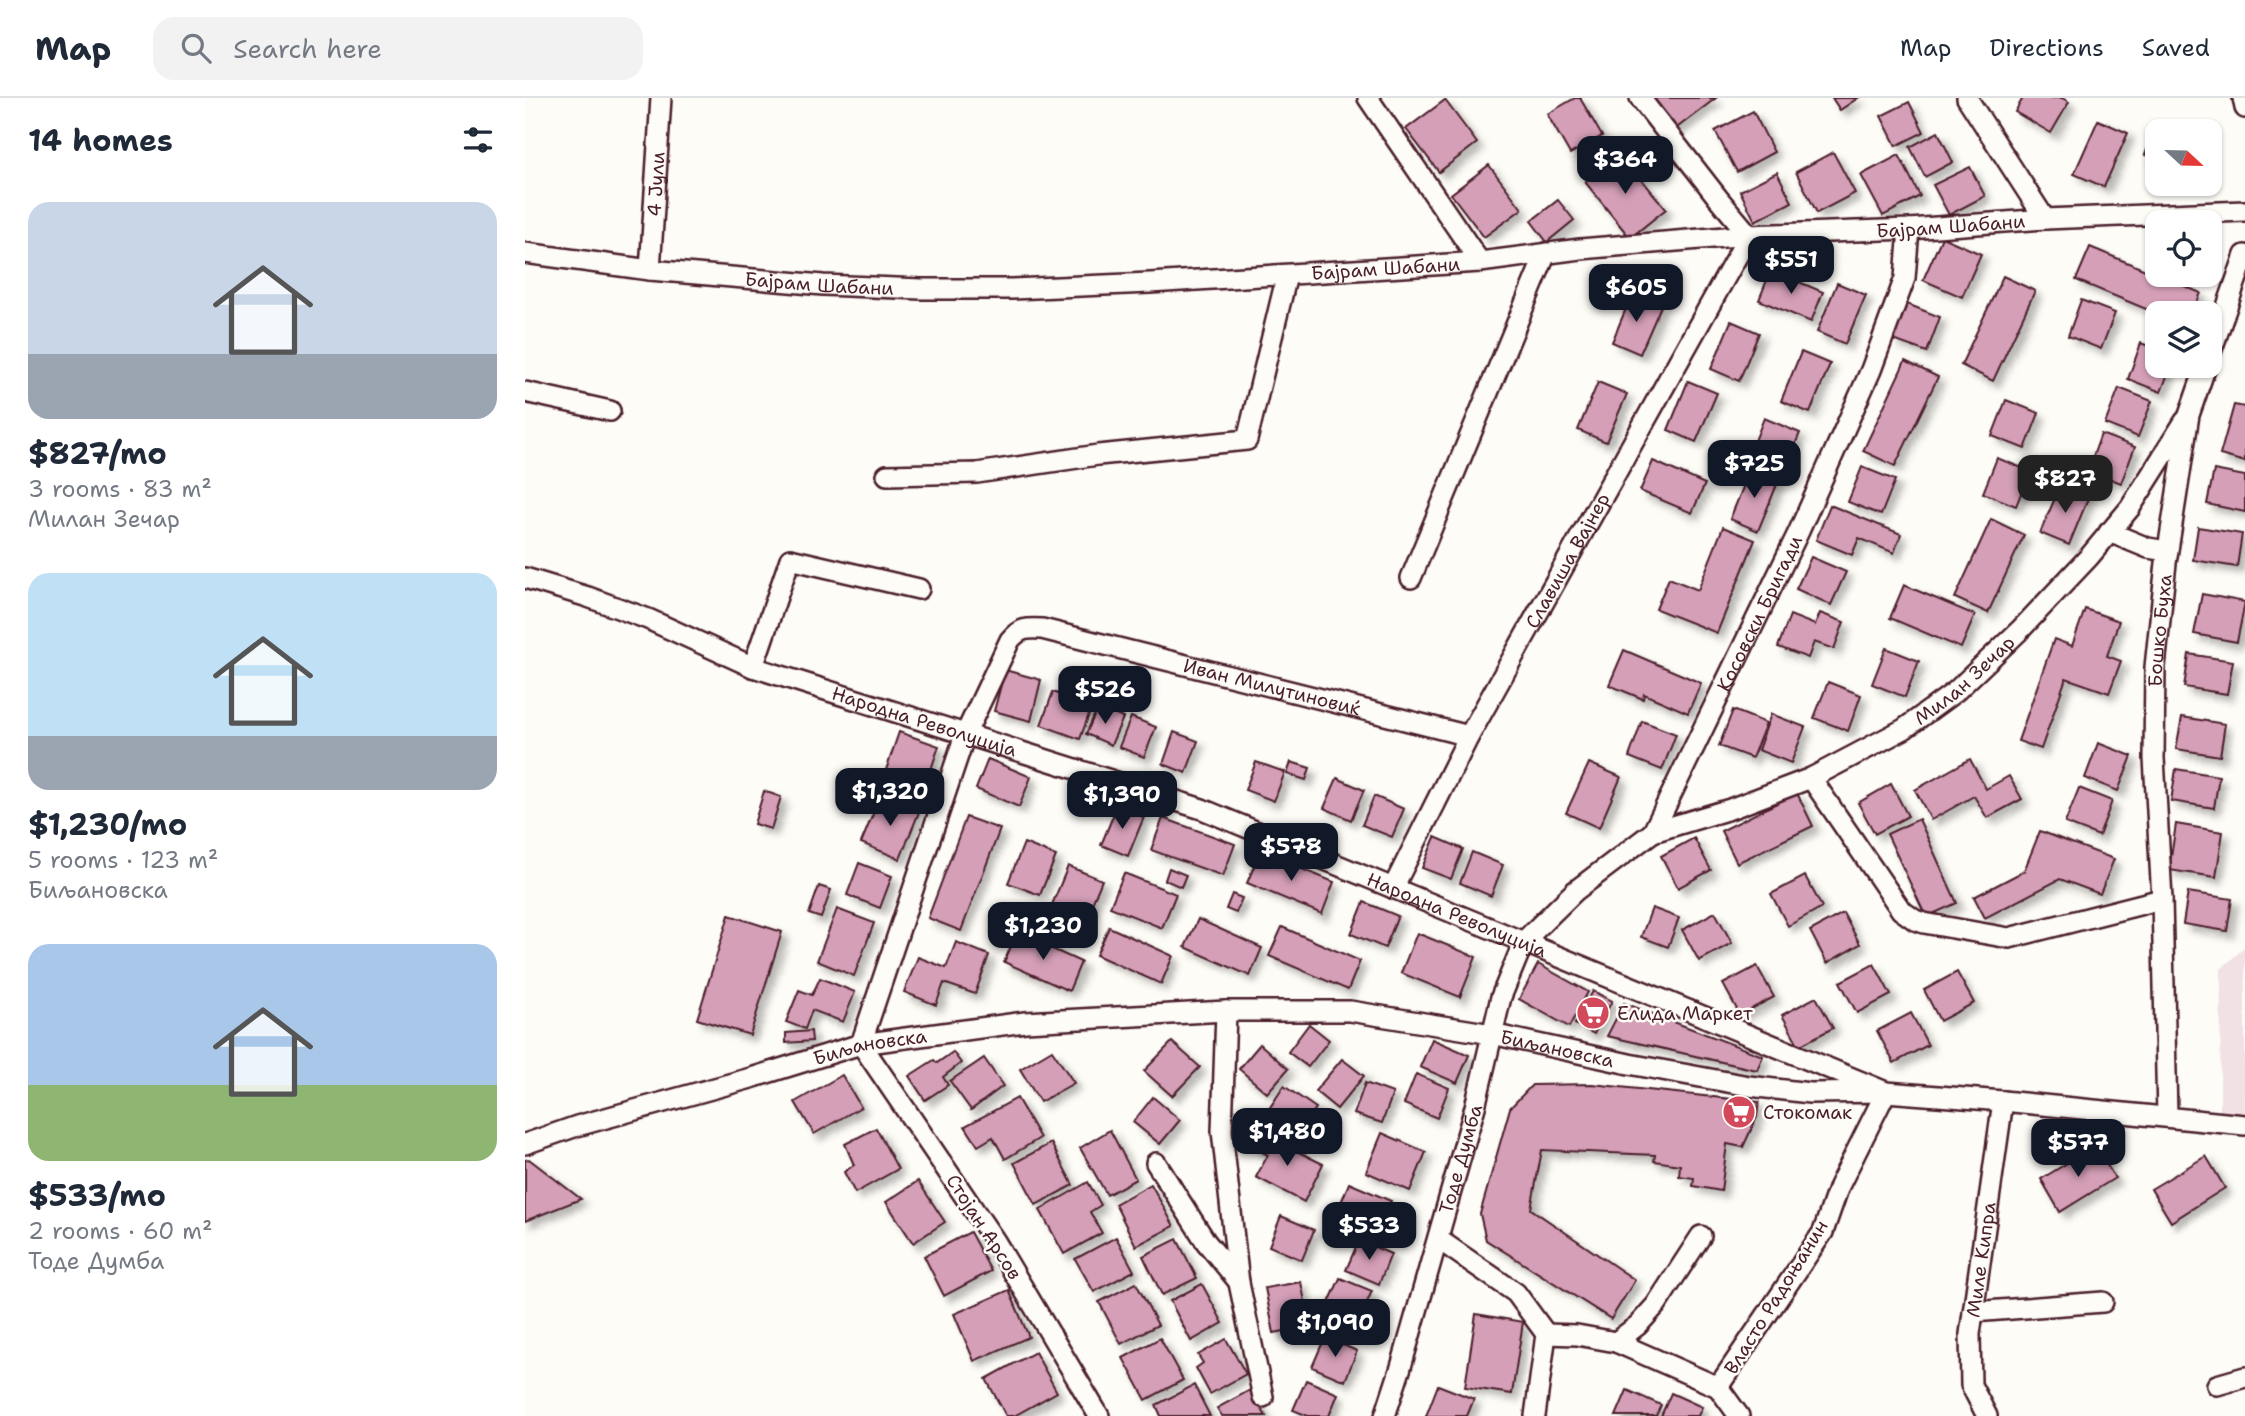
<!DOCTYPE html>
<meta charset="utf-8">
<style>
body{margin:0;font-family:"Shantell Sans",sans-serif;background:#f2f2f3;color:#1f2937;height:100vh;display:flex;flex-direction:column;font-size:26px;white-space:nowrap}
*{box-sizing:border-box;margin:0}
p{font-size:23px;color:#747a83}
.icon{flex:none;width:38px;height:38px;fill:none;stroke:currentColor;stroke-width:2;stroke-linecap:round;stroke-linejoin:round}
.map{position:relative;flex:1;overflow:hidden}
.sheet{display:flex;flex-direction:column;background:#fff;width:525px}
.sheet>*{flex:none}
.needle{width:46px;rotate:112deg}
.controls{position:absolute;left:1620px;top:21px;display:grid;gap:14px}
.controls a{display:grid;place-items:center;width:77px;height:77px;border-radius:14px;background:#fff;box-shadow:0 2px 5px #0004;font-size:35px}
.price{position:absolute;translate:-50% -60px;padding:0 16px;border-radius:14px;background:#111827;color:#fff;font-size:23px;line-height:46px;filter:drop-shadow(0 2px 4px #0008)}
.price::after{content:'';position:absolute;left:50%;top:42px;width:21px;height:16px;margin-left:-10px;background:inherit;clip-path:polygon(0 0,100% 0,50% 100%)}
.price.on{background:#222;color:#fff}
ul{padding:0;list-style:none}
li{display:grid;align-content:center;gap:14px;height:371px;padding:0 28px}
li span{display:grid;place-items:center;height:217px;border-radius:21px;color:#555}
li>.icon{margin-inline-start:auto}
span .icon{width:126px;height:126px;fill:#fffc;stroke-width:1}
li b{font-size:30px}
h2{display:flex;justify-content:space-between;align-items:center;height:84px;padding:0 28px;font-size:30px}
header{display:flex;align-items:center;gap:42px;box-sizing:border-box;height:98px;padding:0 35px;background:#fff;border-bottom:2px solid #e0e1e3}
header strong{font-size:33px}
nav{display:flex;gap:38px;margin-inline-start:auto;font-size:24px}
.search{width:490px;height:63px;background:#f2f2f3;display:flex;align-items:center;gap:18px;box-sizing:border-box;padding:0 24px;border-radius:21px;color:#747a83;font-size:26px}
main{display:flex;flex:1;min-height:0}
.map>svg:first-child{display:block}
.built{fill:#f1e0e4}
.building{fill:#d49fb7;stroke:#4a1f2b;stroke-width:2;filter:url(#shadow)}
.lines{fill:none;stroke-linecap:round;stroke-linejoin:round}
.street-casing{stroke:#4a1f2b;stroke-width:24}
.street{stroke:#fdfcf7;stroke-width:19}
.labels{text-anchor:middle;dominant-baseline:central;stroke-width:5;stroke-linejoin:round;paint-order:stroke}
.street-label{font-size:19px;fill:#4a1f2b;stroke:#fdfcf7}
.poi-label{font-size:19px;fill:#4a1f2b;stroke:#fdfcf7;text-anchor:start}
</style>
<header>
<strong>Map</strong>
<div class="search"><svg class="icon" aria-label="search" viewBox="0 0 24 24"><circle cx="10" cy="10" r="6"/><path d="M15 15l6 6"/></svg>Search here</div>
<nav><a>Map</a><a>Directions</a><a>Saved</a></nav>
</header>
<main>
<section class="sheet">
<h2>14 homes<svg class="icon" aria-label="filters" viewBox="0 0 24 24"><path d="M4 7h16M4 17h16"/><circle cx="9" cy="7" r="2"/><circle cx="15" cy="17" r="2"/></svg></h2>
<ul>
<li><span style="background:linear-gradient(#c9d6e8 70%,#9aa5b1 0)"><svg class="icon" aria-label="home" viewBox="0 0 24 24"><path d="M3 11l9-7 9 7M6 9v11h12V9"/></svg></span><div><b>$827/mo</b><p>3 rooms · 83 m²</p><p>Милан Зечар</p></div></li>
<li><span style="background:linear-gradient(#bfe0f5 75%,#9aa5b1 0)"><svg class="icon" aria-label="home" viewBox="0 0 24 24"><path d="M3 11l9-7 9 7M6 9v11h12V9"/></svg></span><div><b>$1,230/mo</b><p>5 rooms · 123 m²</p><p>Биљановска</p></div></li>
<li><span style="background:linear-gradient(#a9c7e8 65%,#8fb573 0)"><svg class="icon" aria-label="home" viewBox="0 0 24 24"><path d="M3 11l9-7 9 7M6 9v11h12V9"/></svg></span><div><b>$533/mo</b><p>2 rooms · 60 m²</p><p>Тоде Думба</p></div></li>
</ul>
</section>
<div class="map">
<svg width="1720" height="1318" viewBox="0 0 1720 1318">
<defs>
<filter id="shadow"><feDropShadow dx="6" dy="6" stdDeviation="3.5" flood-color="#0004"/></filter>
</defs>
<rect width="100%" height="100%" fill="#fdfcf7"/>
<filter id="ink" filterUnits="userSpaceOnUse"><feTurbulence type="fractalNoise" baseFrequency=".0143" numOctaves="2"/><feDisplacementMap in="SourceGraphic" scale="14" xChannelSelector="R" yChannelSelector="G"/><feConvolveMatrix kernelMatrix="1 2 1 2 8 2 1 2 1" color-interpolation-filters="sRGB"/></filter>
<g filter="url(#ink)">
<polygon class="built" points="1720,849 1720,1017 1695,1014 1696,871"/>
<g class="building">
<polygon points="1050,0 1055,0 1077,38 1045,56 1022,16"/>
<polygon points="1124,0 1191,0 1149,32"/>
<polygon points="1307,0 1333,0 1315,12"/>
<polygon points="1498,0 1537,0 1544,4 1526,35 1490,14"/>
<polygon points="920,2 952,45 914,74 881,31"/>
<polygon points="1384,4 1399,34 1371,48 1356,18"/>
<polygon points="1228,13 1249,54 1212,74 1190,33"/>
<polygon points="1573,22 1603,35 1579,89 1549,76"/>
<polygon points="1631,28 1643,33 1633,33 1633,62 1620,57"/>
<polygon points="1413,34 1428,64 1400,79 1385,49"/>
<polygon points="1308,54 1330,95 1292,115 1271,74"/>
<polygon points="1095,55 1141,111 1105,140 1060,84"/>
<polygon points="1374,57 1395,98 1358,118 1336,77"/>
<polygon points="964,67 997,111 959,139 926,96"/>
<polygon points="1445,69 1460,98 1424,117 1408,87"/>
<polygon points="1252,74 1267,104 1230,123 1215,93"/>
<polygon points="1033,102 1049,122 1022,144 1006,123"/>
<polygon points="1417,139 1456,156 1437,199 1398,182"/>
<polygon points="1565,149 1676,195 1667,215 1633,216 1551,182"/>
<polygon points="1246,172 1298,194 1286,224 1234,202"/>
<polygon points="1478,178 1510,193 1468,283 1436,267"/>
<polygon points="1312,185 1341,197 1320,246 1292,234"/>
<polygon points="1107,196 1136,208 1115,256 1087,244"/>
<polygon points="1556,202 1590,215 1576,251 1543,238"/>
<polygon points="1382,206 1415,219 1402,254 1368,242"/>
<polygon points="1206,223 1234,235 1214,283 1186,271"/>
<polygon points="1616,245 1633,252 1633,268 1646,268 1636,294 1603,281"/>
<polygon points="1276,254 1305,266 1285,315 1256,303"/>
<polygon points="1380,263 1413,279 1370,368 1338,353"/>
<polygon points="1163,283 1192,295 1171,344 1143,332"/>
<polygon points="1073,284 1102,296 1081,344 1053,332"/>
<polygon points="1594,290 1627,303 1613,339 1580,326"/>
<polygon points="1481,302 1514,315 1500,351 1467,338"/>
<polygon points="1709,307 1720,309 1720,364 1695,357"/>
<polygon points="1239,320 1275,335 1261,368 1226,353"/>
<polygon points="1576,336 1610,349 1596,385 1563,372"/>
<polygon points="1472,360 1505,373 1491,408 1458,395"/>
<polygon points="1128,363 1180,386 1167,415 1115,393"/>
<polygon points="1337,369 1370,382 1356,417 1323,404"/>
<polygon points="1225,372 1253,384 1233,433 1205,421"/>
<polygon points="1689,372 1720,378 1720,414 1682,406"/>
<polygon points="1536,386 1564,398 1544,447 1515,435"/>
<polygon points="1305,407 1376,436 1369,455 1334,440 1327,457 1291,442"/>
<polygon points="1466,421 1499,437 1463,515 1430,500"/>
<polygon points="1198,429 1230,442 1192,535 1131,511 1144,480 1173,492"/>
<polygon points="1673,429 1717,436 1712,469 1668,462"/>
<polygon points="1286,459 1321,474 1306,507 1271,491"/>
<polygon points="1379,487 1450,517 1436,550 1365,520"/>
<polygon points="1677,496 1720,504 1712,544 1669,536"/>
<polygon points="1560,511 1594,523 1582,558 1596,563 1584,595 1541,580 1516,651 1493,643 1529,541 1547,548"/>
<polygon points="1295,515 1319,524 1309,551 1289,544 1283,560 1253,549 1265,517 1290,527"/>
<polygon points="1361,550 1394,563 1380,599 1347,586"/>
<polygon points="1099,552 1176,585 1163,615 1119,596 1118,601 1084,587"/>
<polygon points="1664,556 1708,563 1702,596 1659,589"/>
<polygon points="480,572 516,582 506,623 469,613"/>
<polygon points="1303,584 1336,597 1323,633 1289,620"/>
<polygon points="528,594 567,608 555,641 516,627"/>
<polygon points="573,609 598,620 586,647 561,636"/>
<polygon points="1208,612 1241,625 1227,660 1194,648"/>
<polygon points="1246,616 1280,629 1266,665 1233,652"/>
<polygon points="606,619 631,629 619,659 594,649"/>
<polygon points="1657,619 1700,626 1695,658 1651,651"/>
<polygon points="1117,623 1151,636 1137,672 1104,659"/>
<polygon points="374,634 414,648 400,689 360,675"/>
<polygon points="649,634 673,643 661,675 638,666"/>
<polygon points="1573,645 1607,658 1593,693 1560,680"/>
<polygon points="463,661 506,679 494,709 451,691"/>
<polygon points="1445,661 1461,691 1484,678 1497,701 1462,720 1449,698 1406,722 1390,692"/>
<polygon points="731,664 760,674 749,703 720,692"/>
<polygon points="766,664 785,670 781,682 762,676"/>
<polygon points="1064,665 1096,679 1074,730 1041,715"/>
<polygon points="1651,671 1694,678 1689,710 1646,703"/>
<polygon points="812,680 839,692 826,722 799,710"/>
<polygon points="1366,686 1383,718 1350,736 1333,705"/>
<polygon points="1554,690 1587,703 1574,738 1540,725"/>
<polygon points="239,693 256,699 246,731 229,726"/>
<polygon points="1272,695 1288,728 1212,765 1196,733"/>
<polygon points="849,698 879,711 867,739 837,727"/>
<polygon points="355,699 394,714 375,761 336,745"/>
<polygon points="592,708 619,719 603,758 576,747"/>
<polygon points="441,719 475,731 436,833 403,820"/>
<polygon points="638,720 710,746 698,778 626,752"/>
<polygon points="1394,721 1432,805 1401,819 1362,736"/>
<polygon points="1651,726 1698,734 1691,779 1644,772"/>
<polygon points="1515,733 1589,761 1575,796 1535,781 1460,820 1449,799 1499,773"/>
<polygon points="910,739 938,751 926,781 897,770"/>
<polygon points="1169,740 1186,772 1153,790 1136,758"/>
<polygon points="499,745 531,758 515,797 483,785"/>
<polygon points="735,754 809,784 797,816 722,785"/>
<polygon points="947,754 978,767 966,798 935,785"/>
<polygon points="334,765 367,778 355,810 322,797"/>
<polygon points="543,768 577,782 558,828 524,814"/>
<polygon points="644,770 661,777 656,789 640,782"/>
<polygon points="599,775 651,796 637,830 585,809"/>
<polygon points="1280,778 1297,809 1263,828 1246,796"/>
<polygon points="294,788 306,792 296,820 284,816"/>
<polygon points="1663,794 1707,801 1702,833 1658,826"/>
<polygon points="707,796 717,800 711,815 701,811"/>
<polygon points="839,804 873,818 860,850 826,836"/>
<polygon points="1127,810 1154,820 1143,849 1116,839"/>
<polygon points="312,811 349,825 329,878 292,863"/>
<polygon points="1190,814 1207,845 1174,863 1157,832"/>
<polygon points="1318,815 1335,846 1302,865 1285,833"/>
<polygon points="204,817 257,834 225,937 172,921"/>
<polygon points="673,821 737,850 725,878 660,849"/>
<polygon points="584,829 648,858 636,886 571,857"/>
<polygon points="757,829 835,863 823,892 744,858"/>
<polygon points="492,835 556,864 544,893 479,864"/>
<polygon points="892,835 951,859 935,899 876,875"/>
<polygon points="431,844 464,857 450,896 419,885 411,907 379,894 393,859 421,870"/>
<polygon points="1013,866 1063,894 1044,929 994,901"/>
<polygon points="1349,866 1366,897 1332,915 1315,884"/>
<polygon points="1232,868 1249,899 1215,917 1198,886"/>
<polygon points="1432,874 1449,905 1415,923 1399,892"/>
<polygon points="295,880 330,894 318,924 287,912 280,931 261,924 274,892 287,897"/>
<polygon points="1068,893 1087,903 1069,936 1050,926"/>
<polygon points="1291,899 1308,930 1274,948 1257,917"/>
<polygon points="1099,905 1238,958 1232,972 1082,938"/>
<polygon points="1386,915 1403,947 1369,965 1352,933"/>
<polygon points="784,926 804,942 783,969 763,954"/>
<polygon points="286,933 287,943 261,945 261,935"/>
<polygon points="907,941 944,957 932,985 895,969"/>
<polygon points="647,944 675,969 647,998 619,973"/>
<polygon points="735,946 763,971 742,995 714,971"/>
<polygon points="527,952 549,985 515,1004 495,971"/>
<polygon points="428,954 436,965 418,979 423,987 400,1002 384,978 409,962 412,965"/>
<polygon points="459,960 478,988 446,1012 425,983"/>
<polygon points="817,961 839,978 812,1011 790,993"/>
<polygon points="891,976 924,990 912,1020 879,1006"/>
<polygon points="317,977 336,1009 289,1036 270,1004"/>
<polygon points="840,985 868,995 857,1025 829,1016"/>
<polygon points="1067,986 1234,1004 1232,1019 1218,1049 1202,1046 1196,1093 1168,1088 1169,1080 1154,1078 1155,1067 1129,1063 1130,1057 1017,1052 1006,1111 1110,1182 1086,1221 961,1142 955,1116 985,1010 1007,987"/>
<polygon points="759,988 791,1010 772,1039 740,1017"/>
<polygon points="628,999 655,1022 635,1046 608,1024"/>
<polygon points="492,1000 515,1040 480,1061 468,1039 453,1048 440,1028"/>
<polygon points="351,1030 373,1071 330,1095 319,1074 329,1067 320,1046"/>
<polygon points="585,1032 611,1081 582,1097 555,1050"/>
<polygon points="733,1034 798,1066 779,1104 731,1079 743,1057 726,1048"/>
<polygon points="857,1035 901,1054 885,1093 841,1074"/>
<polygon points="526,1045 548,1087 511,1107 489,1065"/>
<polygon points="1570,1048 1590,1080 1535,1114 1516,1081"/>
<polygon points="1681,1058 1700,1090 1646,1124 1626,1091"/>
<polygon points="4,1061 56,1101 0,1123 0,1062"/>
<polygon points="393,1083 420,1124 388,1145 361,1104"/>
<polygon points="563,1084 576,1107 565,1114 577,1135 539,1156 515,1112"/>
<polygon points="824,1085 866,1103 848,1141 808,1124"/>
<polygon points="626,1086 649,1128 611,1148 590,1106"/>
<polygon points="756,1118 789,1132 777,1162 744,1148"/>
<polygon points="445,1134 466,1173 419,1198 399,1158"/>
<polygon points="591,1139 609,1173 569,1194 550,1161"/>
<polygon points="652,1141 672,1180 637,1197 618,1158"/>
<polygon points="834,1142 866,1156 854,1186 821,1172"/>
<polygon points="815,1180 847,1193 830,1232 798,1218"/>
<polygon points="776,1184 785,1228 749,1235 740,1190"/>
<polygon points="611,1185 633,1227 596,1246 574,1204"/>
<polygon points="677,1186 698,1225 666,1243 645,1203"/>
<polygon points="484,1192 504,1239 449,1263 429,1216"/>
<polygon points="951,1216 998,1224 987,1296 940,1289"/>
<polygon points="800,1239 832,1253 820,1283 787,1269"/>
<polygon points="635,1240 658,1282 621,1302 598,1260"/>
<polygon points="701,1241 721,1276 685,1296 671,1270 678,1265 673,1257"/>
<polygon points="510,1254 532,1294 489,1318 481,1318 461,1281"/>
<polygon points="781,1282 813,1296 804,1318 783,1318 768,1312"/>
<polygon points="669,1287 685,1318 636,1318 631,1307"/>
<polygon points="913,1287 949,1301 942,1318 901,1318"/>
<polygon points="725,1292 741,1318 697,1318 692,1310"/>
<polygon points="1102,1292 1136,1307 1131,1318 1091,1318"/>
<polygon points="1146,1295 1177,1309 1173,1318 1136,1318"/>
</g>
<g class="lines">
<defs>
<g id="street">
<polyline points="843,0 955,164"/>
<polyline points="1115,0 1193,100 1224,137"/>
<polyline points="1442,0 1520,121"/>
<polyline points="1718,0 1720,10"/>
<path id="s1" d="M0 155 125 172 298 187 396 191H487L625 185 955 164 1055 151 1224 137 1384 131 1520 121 1720 113"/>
<path id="s2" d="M125 172 136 0"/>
<polyline points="1685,257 1720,157"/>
<polyline points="0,294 85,313"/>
<polyline points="362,377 452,375 573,357 722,342 762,177"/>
<polyline points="1584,434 1623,450 1642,453"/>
<path id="s3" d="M0 480 63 499 123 521 228 569 677 711 1361 994 1478 1003 1720 1027"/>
<polyline points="886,480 1021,155"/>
<polyline points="228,569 265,461 394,491"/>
<polyline points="1286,680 1376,812 1390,822 1399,825 1484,840 1637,801"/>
<path id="s4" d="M1128 734 1205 711 1286 680 1379 631 1431 593 1495 532 1564 459 1605 410 1660 323"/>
<path id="s5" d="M868 790 944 638 1224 137"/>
<polyline points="701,913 697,1033 714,1185 738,1299"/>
<path id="s6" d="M1642 1018 1637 801 1629 660 1630 569 1641 465 1664 317 1681 268"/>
<path id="s7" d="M0 1046 52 1028 226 980 336 946 500 924 701 913H825L967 936 1104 966 1224 988 1285 995 1361 994 1314 1088 1298 1134 1193 1289"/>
<polyline points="631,1065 681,1144 714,1184"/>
<polyline points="913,1141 991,1195 1021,1236 1010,1318"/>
<polyline points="1448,1214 1578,1204"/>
<polyline points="1021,1236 1052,1237 1091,1244 1193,1289 1214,1318"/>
<polyline points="1091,1244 1113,1227 1131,1207 1176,1138"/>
<polyline points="1692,1287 1720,1279"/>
<path id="s8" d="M574 1318 470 1143 336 946 440 637 485 542C495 530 502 530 517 531L944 638"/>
<path id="s9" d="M860 1318 876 1269 950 1009 976 899 999 843 1050 793 1128 734 1274 433 1346 272 1380 180 1384 131"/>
<path id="s10" d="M1462 1318 1446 1287 1445 1236 1478 1003"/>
</g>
</defs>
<use href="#street" class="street-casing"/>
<use href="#street" class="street"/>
</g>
</g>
<defs>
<symbol id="supermarket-disc" viewBox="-11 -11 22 22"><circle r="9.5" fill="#d1495b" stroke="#fdfcf7"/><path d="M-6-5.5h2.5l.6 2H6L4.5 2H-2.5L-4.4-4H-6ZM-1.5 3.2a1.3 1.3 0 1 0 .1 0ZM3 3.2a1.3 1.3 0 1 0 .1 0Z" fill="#fff"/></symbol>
</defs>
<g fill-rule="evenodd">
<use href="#supermarket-disc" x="1049" y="896" width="38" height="38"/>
<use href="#supermarket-disc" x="1195" y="995" width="38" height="38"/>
</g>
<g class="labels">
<g class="street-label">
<text stroke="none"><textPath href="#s2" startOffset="86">4 Јули</textPath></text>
<text stroke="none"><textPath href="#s1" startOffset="1430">Бајрам Шабани</textPath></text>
<text stroke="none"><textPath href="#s1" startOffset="863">Бајрам Шабани</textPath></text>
<text stroke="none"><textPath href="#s1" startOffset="296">Бајрам Шабани</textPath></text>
<text stroke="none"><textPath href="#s5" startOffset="371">Славиша Вајнер</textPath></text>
<text stroke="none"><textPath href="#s9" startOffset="908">Косовски Бригади</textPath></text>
<text stroke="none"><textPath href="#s6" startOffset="486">Бошко Буха</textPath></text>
<text stroke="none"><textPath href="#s4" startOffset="350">Милан Зечар</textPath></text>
<text stroke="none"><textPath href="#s8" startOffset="1146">Иван Милутиновиќ</textPath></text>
<text stroke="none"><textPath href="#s3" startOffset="425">Народна Револуција</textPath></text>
<text stroke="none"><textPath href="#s3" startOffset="992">Народна Револуција</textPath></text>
<text stroke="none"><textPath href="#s7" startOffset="359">Биљановска</textPath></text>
<text stroke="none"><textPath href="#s7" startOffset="1052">Биљановска</textPath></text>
<text stroke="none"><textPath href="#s9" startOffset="268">Тоде Думба</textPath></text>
<text transform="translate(459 1129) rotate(57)">Стојан Арсов</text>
<text stroke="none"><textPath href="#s10" startOffset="161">Миле Кипра</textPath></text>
<text transform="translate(1251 1199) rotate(-58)">Власто Радоњанин</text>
</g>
<g class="poi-label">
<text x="1092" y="915">Елида Маркет</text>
<text x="1238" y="1014">Стокомак</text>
</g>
</g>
</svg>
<div class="controls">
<a><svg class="needle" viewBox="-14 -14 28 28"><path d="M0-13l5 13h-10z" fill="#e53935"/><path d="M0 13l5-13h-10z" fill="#747a83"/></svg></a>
<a><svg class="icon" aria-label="locate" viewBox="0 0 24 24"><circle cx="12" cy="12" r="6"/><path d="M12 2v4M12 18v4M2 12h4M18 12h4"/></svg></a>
<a><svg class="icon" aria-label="layers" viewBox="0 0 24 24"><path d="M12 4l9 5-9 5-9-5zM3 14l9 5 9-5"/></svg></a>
</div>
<b class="price" style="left:1100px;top:98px">$364</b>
<b class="price" style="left:1266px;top:198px">$551</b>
<b class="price" style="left:1111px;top:226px">$605</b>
<b class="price" style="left:1229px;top:402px">$725</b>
<b class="price on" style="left:1540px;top:417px">$827</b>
<b class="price" style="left:580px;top:628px">$526</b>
<b class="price" style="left:365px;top:730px">$1,320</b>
<b class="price" style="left:597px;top:733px">$1,390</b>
<b class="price" style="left:766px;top:785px">$578</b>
<b class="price" style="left:518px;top:864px">$1,230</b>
<b class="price" style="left:762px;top:1070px">$1,480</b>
<b class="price" style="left:1553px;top:1081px">$577</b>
<b class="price" style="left:844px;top:1164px">$533</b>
<b class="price" style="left:810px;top:1261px">$1,090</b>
</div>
</main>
